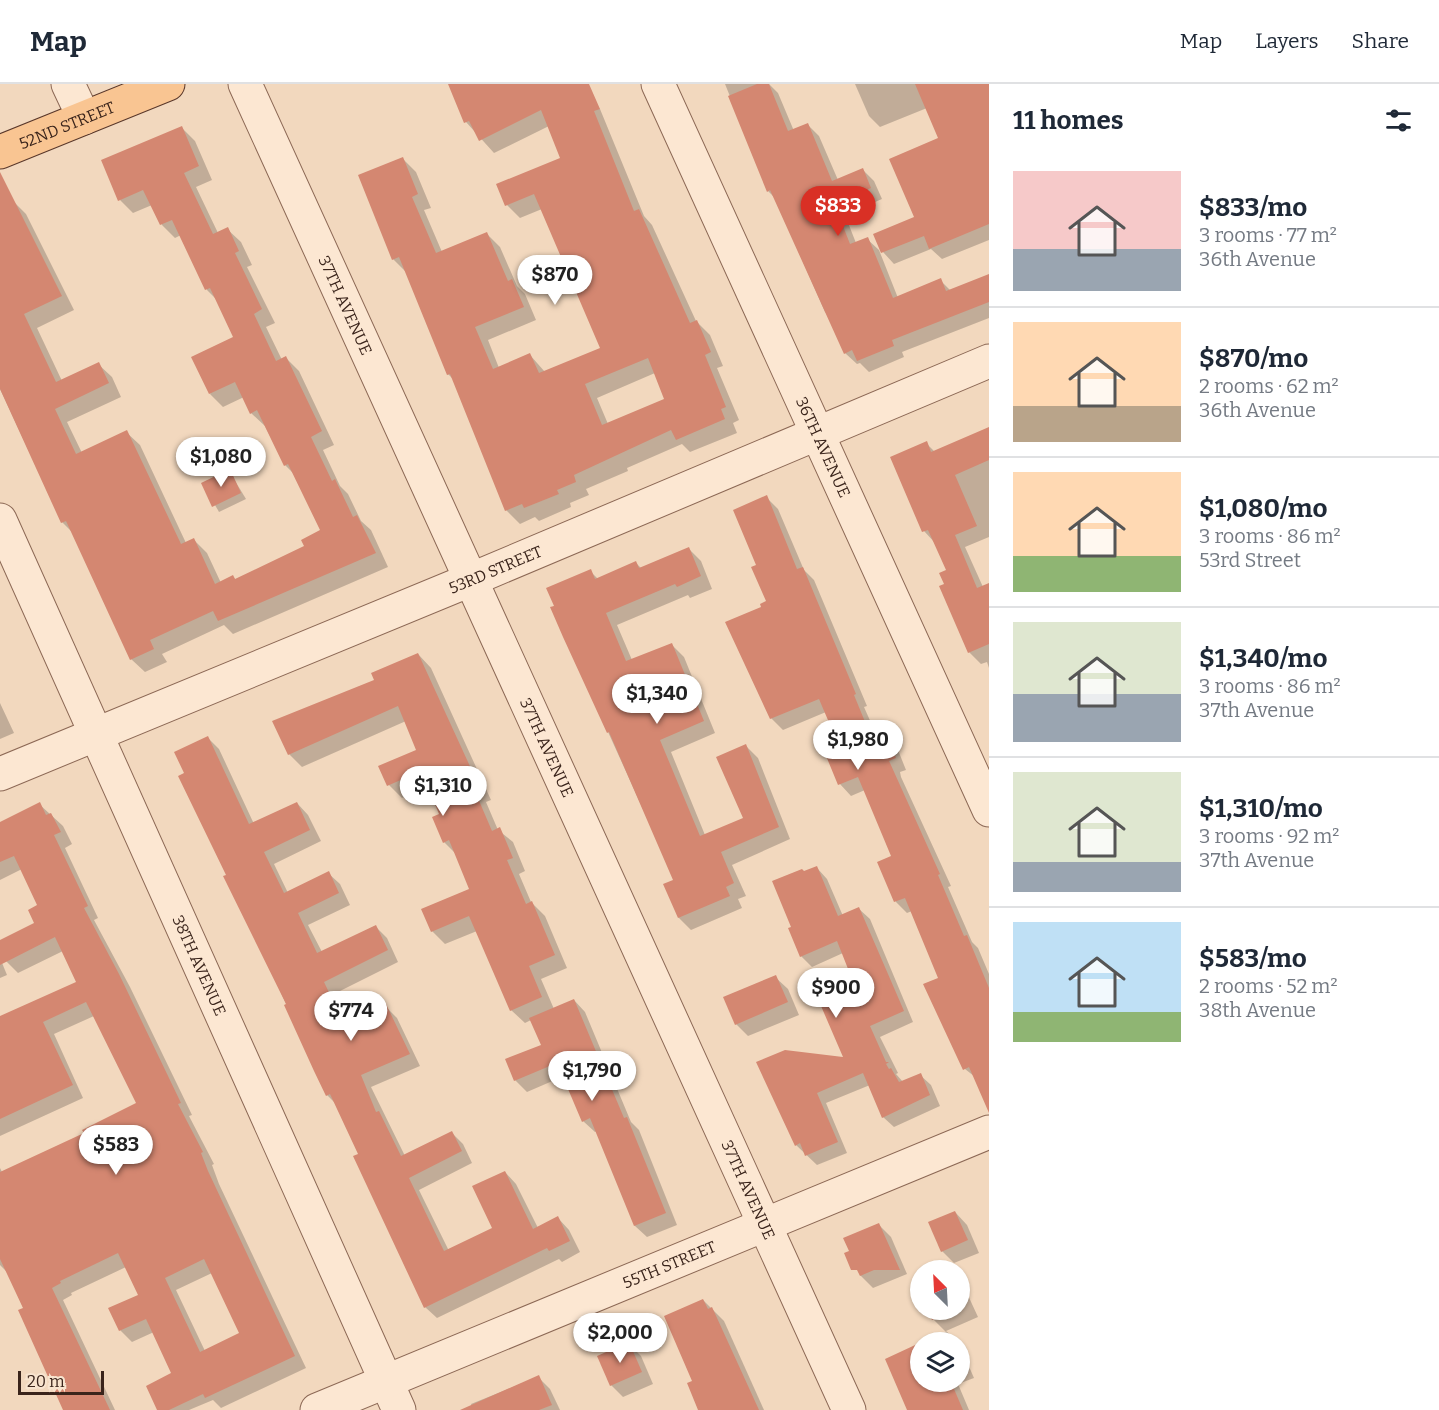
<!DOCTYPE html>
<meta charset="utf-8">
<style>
body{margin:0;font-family:Bitter,serif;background:#f2f2f3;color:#1f2937;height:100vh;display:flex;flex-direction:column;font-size:22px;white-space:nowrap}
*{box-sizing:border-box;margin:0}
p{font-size:20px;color:#747a83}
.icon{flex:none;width:33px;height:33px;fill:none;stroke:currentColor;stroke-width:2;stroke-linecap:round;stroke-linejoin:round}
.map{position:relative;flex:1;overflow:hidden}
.side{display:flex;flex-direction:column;background:#fff;width:450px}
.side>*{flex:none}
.needle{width:39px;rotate:336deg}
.buttons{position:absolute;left:910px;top:1176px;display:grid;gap:12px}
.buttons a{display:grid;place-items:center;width:60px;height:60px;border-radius:50%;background:#fff;box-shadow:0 2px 4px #0004;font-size:30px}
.scale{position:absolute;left:18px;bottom:15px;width:86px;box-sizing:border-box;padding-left:6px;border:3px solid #3a241b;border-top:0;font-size:16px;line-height:21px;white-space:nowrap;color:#3a241b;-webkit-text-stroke:4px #f8e4cf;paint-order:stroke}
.price{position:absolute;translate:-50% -51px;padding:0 14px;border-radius:21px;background:#fff;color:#222;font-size:20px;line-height:39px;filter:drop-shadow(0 2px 3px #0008)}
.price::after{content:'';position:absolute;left:50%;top:36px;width:18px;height:14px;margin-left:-9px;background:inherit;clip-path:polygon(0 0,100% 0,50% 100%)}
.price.current{background:#d93025;color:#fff}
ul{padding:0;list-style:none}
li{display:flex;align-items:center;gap:18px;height:150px;padding:0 24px}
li+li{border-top:2px solid #e0e1e3}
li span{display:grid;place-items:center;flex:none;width:168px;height:120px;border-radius:0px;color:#555}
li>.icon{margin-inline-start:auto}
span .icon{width:72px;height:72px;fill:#fffc;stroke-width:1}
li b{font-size:26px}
h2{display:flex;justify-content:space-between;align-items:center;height:72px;padding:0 24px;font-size:26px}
header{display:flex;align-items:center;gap:36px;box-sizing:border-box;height:84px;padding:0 30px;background:#fff;border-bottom:2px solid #e0e1e3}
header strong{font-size:28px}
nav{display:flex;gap:33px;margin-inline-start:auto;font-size:21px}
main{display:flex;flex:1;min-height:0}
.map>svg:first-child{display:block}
.shadow{fill:#0003;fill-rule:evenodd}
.building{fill:#d48771;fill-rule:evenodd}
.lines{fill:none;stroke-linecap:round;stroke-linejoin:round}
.minor-casing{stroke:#8c6855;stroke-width:35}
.major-casing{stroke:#59372a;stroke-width:35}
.minor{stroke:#fce7d2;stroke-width:33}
.major{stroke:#f9c592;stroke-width:33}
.labels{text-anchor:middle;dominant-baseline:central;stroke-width:6;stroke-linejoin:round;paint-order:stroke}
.street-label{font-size:16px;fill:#3a241b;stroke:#f8e4cf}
</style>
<header>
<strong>Map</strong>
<nav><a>Map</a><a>Layers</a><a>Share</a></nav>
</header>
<main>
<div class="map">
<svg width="989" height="1326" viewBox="0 0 989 1326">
<rect width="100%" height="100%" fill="#f2d8be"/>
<g class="shadow">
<path d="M450 0H563L600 25 644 132 652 141 696 237 710 251 723 282 717 284 739 336 733 339 737 349 690 368 682 360 627 384 628 387 586 405 589 411 570 419 571 423 539 437 535 433 520 440 506 426 454 296 448 290 406 188 393 175 360 92 402 74 416 88 431 124 424 126 442 168 487 150 500 163 517 202 525 210 536 236 488 256 499 284 530 271 545 288 602 264 542 125 520 134 507 121 562 75 549 42 494 69 466 38ZM655 289 666 315 608 340 597 314Z"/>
<polygon points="725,0 769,0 778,9 794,47 808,41 819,52 838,96 863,86 874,97 882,115 845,131 856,159 867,155 879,166 898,214 940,196 951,207 989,191 989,234 902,268 904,273 869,288 860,279 857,280 845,269 831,234 825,228 775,114 768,107"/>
<polygon points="855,0 989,0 989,156 942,175 931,165 894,180 883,168 916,134 940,55 927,24 880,43 869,32"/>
<polygon points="181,43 195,57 212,96 196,103 218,149 227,145 241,158 252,181 247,183 275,239 266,243 282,276 286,274 299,287 334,361 323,366 340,402 348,410 361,437 371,446 388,483 233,550 224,541 162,570 167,578 145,588 131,575 74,450 62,438 0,305 0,122 13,117 26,130 74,226 37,244 62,297 98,280 112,293 121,313 67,338 82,369 126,348 140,361 186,459 194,456 207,469 221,499 233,493 236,496 306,463 322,447 296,392 285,381 265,342 251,329 244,313 223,323 210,310 235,254 218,217 207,206 181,151 175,154 162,141 152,121 133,129 120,116"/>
<polygon points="989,344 989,453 965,463 983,503 989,504 989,584 987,578 981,580 969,568 946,501 948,487 936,460 924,447 892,374 926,359 935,368"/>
<polygon points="229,387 246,415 219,428 203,400"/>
<polygon points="766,413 778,425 804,486 814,496 867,622 864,623 876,650 884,649 896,661 906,686 900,688 901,693 951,802 948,803 972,858 978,864 989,890 989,1004 965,985 940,894 912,827 907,829 896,818 879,779 893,773 865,706 851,712 840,700 838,656 826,628 783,646 771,634 763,524 768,518 758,482"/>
<polygon points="689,465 701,477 712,505 690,514 688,511 617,541 632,576 671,560 684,573 715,649 671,668 705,751 745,735 746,662 758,674 790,755 732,781 746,812 738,815 742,824 691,846 679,834 665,801 675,796 552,524 590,487 598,495 636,479 642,485"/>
<polygon points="418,570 431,584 491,716 486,718 498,746 513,758 525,787 519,790 531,818 545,832 567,884 541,895 554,925 574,916 585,928 631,1038 639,1046 677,1141 647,1153 635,1142 597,1047 595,1048 583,1037 564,992 527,1008 515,996 543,961 531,936 525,939 511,926 477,847 445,860 432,847 471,805 456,770 444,758 441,731 429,702 402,714 389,701 418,666 406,637 302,683 289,670 376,597"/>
<polygon points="0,619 14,649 0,655"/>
<polygon points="207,653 219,665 254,740 297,719 308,731 321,757 274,780 288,809 328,789 340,800 350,821 308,841 322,868 375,842 387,854 398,878 334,910 349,940 385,922 397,934 420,982 371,1003 405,1072 452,1049 463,1060 472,1079 419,1106 449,1167 494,1145 505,1088 516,1100 538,1144 558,1134 569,1146 580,1168 562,1178 559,1175 437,1234 425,1223 360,1070 335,1019 327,1011 228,791 186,689"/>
<path d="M39 720 63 742 72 760 65 764 98 834 94 836 130 903 192 1031 189 1032 214 1080 212 1081 219 1100 306 1284 221 1324 213 1316 189 1326H161L173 1290 154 1248 132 1258 120 1246 140 1212 126 1183 71 1209 72 1211 63 1216 115 1326H68L8 1189 0 1181V1084L2 1088 86 1050 138 1020 94 932 54 950 83 1014 0 1052V933L79 898 63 867 18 889 6 877 0 865V857L36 839 39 822 22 785 0 796V742ZM212 1189 241 1250 205 1267 176 1206Z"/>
<polygon points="817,784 827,795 843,832 859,825 870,835 913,938 880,953 898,989 896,990 903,998 920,991 931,1001 940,1022 894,1043 883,1033 870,1001 826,1019 847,1069 817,1081 796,1061 785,967 845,975 856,901 843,869 812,883 801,872 793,844 804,789"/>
<polygon points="0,874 7,891 0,894"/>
<polygon points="775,893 788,905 799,931 748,952 736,940"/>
<polygon points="955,1128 967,1141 979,1169 954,1179 942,1167"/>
<polygon points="878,1140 891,1153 907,1190 873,1204 861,1192 845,1155"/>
<polygon points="960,1194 978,1233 946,1247 958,1258 924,1258 946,1248 933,1235 929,1226 960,1226"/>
<polygon points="921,1197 921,1208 917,1199"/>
<polygon points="703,1216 724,1237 764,1326 700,1326 694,1297"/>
<polygon points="629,1260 641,1272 653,1300 623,1313 611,1301"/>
<polygon points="921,1260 921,1298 960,1298 960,1262 974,1294 958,1300 969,1326 921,1326"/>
<polygon points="538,1293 550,1305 560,1326 473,1326 471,1320"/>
</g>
<g class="building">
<path d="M448 0H589L600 25 594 27 634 127 639 125 690 239 697 236 711 268 705 271 726 323 721 325 725 335 676 356 671 346 574 391 576 398 557 406 559 410 524 424 522 420 505 427 450 290 447 291 399 173 392 176 358 91 403 73 418 110 412 113 436 169 487 148 508 197 512 195 524 223 475 243 493 285 530 269 539 289 600 264 534 110 505 122 496 100 560 74 541 26 479 57 469 37 464 39ZM648 274 664 315 602 341 585 300Z"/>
<polygon points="757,0 769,0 788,47 808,39 832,97 863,84 871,104 834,119 850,160 868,153 893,214 941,194 946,207 989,190 989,218 892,256 894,262 857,277 852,266 844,270 770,106 767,108 728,12"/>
<polygon points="915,0 989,0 989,140 929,165 924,152 881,169 873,150 914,133 889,75 938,54"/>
<polygon points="182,42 199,82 184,89 213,150 228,143 239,167 235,169 262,225 254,230 276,277 286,272 322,347 311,353 332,397 335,395 353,433 357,431 376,469 218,537 213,527 150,556 154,565 130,576 66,437 61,439 0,305 0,88 62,212 24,230 56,298 99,278 109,299 55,325 76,370 127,346 181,460 194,454 215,500 233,491 235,495 304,462 301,456 320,446 288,380 284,382 257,326 250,330 235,298 209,310 191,273 233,253 210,204 205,206 172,136 160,141 143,106 118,117 101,76"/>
<polygon points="989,343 989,376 955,391 977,442 955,451 977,504 989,499 989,560 968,569 939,502 944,500 939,489 946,486 928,446 922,448 890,373 927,357 931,368"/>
<polygon points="230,385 241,409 212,423 201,399"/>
<polygon points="767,411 797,485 803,483 856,610 854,611 870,650 885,647 896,674 889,677 890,679 940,790 938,791 964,852 967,851 989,904 989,1029 969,983 963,986 923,900 938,894 905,814 894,818 877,778 891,772 858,693 838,701 822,662 836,655 819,615 770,635 725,538 761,523 760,520 766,517 751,483 756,481 733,426"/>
<polygon points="689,463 701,492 677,503 675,500 606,529 626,577 672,559 704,637 660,656 700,752 743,734 716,673 746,660 779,743 721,768 734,799 726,803 730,812 678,834 663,800 673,796 609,648 607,649 563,553 550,523 554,522 546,504 591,485 595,495 636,477 639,484"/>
<polygon points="418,569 479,702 474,705 492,747 500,743 513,774 507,776 526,820 532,817 555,871 529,882 542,913 510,927 469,832 431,848 421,825 469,805 449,756 443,759 432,733 439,730 421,687 387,702 378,682 416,666 398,622 288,671 272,637 374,596 371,589"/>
<polygon points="208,652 249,740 297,718 310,746 264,768 284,809 329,787 339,809 298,829 317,869 376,841 388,866 324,898 344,940 386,920 410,970 361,991 376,1028 379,1027 401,1072 452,1047 462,1067 409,1094 444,1167 492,1144 472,1102 505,1087 533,1145 558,1132 570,1157 549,1167 547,1164 424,1224 353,1072 358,1070 330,1010 326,1012 314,987 284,921 286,920 223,792 226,791 178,692 184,689 174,668"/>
<path d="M40 718 46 731 51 729 61 748 54 751 88 822 84 824 119 890 181 1019 178 1020 203 1068 201 1069 208 1087 295 1272 205 1314 203 1310 169 1326H157L146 1302 171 1289 146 1235 119 1247 108 1224 138 1211 118 1169 60 1197 61 1199 52 1204 110 1326H63L18 1226 23 1224 0 1175V1088L84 1049 82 1046 136 1019 86 918 43 938 73 1001 0 1035V932L76 898 55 853 0 881V856L34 839 28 826 37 821 14 772 0 778V738ZM204 1175 239 1249 200 1268 165 1194Z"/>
<polygon points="817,782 838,832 859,823 904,927 870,942 886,978 889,978 886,980 889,985 891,984 899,998 921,989 930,1011 882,1034 863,989 817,1009 838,1058 805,1072 800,1059 795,1062 756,978 785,966 843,973 818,915 854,900 837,857 800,873 788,844 791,843 772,797 802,785 804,787"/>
<polygon points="776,891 788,918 735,941 723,913"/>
<polygon points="574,915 624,1034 627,1033 666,1129 634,1142 590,1034 582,1038 557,979 514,997 505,975 541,961 529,934"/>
<polygon points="955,1127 968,1156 941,1168 928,1138"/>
<polygon points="879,1139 900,1186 874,1186 860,1192 857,1186 851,1186 844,1169 849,1167 843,1154"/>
<polygon points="703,1215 708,1225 712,1223 759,1326 698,1326 687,1299 692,1297 664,1232"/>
<polygon points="927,1226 956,1226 932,1236"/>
<polygon points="941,1249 945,1258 921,1258 921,1298 951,1298 963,1326 907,1326 885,1275"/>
<polygon points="629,1258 642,1288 610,1302 597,1272"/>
<polygon points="539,1291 552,1321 539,1326 460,1326"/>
</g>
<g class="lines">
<defs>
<g id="minor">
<polyline points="68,0 84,34"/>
<path id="s1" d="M245 0 849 1326"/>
<path id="s2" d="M658 0 989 726"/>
<path id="s3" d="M0 436 399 1326"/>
<path id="s4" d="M0 690 470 496 989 277"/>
<path id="s5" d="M317 1326 989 1048"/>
</g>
<g id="major">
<path id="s6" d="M0 68 168 0"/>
</g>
</defs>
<use href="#minor" class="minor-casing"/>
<use href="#major" class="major-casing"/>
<use href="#minor" class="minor"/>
<use href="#major" class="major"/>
</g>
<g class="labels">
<g class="street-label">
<text stroke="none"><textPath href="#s6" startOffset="72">52ND STREET</textPath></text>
<text stroke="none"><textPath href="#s1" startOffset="243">37TH AVENUE</textPath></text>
<text stroke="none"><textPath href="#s2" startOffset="399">36TH AVENUE</textPath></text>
<text stroke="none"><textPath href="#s4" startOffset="536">53RD STREET</textPath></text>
<text stroke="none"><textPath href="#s1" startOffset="729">37TH AVENUE</textPath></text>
<text stroke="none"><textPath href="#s3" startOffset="488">38TH AVENUE</textPath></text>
<text stroke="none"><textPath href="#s1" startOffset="1215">37TH AVENUE</textPath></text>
<text stroke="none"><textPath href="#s5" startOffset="381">55TH STREET</textPath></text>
</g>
</g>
</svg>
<div class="buttons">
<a><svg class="needle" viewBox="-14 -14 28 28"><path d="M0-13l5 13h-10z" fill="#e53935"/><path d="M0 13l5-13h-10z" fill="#747a83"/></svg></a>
<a><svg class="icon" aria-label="layers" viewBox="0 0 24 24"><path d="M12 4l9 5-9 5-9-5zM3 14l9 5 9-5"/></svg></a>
</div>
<div class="scale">20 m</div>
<b class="price current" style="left:838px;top:153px">$833</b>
<b class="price" style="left:555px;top:222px">$870</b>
<b class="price" style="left:221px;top:404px">$1,080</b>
<b class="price" style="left:657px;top:641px">$1,340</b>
<b class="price" style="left:858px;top:687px">$1,980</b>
<b class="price" style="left:443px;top:733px">$1,310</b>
<b class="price" style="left:836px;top:935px">$900</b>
<b class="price" style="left:351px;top:958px">$774</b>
<b class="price" style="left:592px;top:1018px">$1,790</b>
<b class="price" style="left:116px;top:1092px">$583</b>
<b class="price" style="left:620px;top:1280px">$2,000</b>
</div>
<section class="side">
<h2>11 homes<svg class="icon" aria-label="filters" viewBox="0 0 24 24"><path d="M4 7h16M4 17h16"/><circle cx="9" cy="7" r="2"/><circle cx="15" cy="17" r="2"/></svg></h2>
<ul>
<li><span style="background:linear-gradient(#f6c9c9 65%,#9aa5b1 0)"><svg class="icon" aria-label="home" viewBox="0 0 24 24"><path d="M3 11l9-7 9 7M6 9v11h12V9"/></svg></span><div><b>$833/mo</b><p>3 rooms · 77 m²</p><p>36th Avenue</p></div></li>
<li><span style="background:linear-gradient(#ffd9b3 70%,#b9a48a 0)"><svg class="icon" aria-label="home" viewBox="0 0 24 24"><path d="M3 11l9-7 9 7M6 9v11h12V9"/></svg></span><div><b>$870/mo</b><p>2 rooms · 62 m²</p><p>36th Avenue</p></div></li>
<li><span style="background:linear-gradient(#ffd9b3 70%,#8fb573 0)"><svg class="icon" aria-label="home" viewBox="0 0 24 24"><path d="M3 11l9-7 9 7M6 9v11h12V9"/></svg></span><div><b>$1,080/mo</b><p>3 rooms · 86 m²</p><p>53rd Street</p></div></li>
<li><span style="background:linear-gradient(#dfe7d0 60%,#9aa5b1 0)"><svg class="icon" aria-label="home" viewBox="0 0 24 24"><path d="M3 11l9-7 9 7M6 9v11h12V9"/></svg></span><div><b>$1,340/mo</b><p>3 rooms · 86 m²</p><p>37th Avenue</p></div></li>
<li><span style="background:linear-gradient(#dfe7d0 75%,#9aa5b1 0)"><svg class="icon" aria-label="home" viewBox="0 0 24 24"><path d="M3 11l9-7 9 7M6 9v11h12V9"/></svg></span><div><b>$1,310/mo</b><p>3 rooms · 92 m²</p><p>37th Avenue</p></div></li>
<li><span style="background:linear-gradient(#bfe0f5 75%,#8fb573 0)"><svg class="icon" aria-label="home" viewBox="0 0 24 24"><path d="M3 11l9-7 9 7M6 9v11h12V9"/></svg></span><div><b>$583/mo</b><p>2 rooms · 52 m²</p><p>38th Avenue</p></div></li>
</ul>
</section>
</main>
